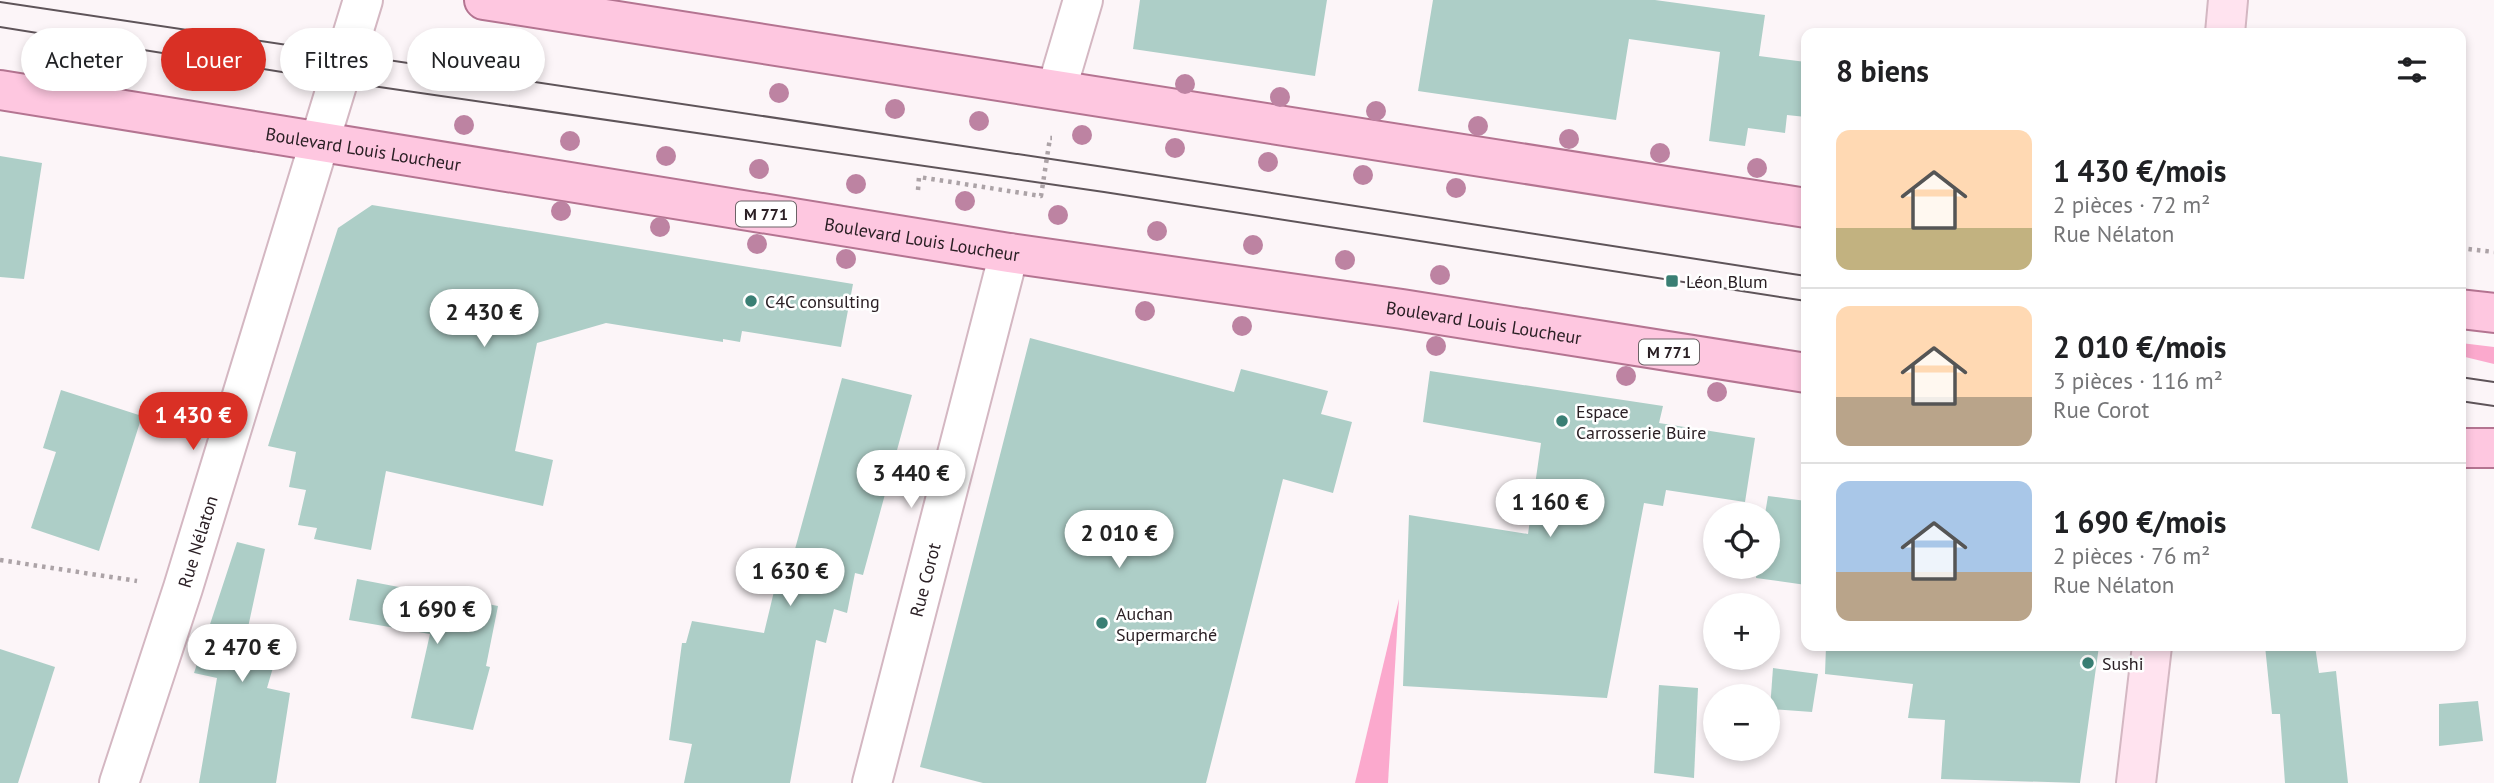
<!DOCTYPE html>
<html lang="fr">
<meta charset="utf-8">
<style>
body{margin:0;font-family:"PT Sans",sans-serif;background:#f2f2f2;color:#202124;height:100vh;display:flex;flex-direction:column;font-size:26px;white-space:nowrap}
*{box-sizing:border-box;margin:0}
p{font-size:23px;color:#757577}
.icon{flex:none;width:38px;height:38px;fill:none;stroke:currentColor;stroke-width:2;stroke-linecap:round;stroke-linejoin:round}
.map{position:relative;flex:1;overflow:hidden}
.drawer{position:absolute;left:1801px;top:28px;width:665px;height:623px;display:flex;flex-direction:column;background:#fff;border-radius:14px;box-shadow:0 4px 10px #0003}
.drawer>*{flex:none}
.hud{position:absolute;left:21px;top:28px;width:665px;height:63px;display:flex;gap:14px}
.tools{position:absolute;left:1703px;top:502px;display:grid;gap:14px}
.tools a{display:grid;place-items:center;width:77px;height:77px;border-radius:50%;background:#fff;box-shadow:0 4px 10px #0003;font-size:35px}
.price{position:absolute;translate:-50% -60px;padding:0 16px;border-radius:24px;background:#fff;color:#222;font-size:23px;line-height:46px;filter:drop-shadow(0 2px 4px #0008)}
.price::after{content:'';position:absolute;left:50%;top:42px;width:21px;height:16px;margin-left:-10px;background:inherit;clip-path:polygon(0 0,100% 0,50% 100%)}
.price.active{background:#d93025;color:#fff}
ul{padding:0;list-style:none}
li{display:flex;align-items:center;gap:21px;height:175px;padding:0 35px}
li+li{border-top:2px solid #e0e0e0}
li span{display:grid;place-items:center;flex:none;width:196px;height:140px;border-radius:14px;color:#555}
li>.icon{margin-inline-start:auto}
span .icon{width:84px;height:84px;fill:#fffc;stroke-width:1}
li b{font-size:30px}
h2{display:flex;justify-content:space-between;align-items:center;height:84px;padding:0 35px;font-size:30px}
.tag{padding:0 24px;border-radius:32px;background:#fff;box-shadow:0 4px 10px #0003;font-size:24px;line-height:63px}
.tag.active{background:#d93025;color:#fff}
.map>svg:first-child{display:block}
.green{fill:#fba9cd}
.building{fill:#adcec7}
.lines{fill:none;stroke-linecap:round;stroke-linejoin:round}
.minor-casing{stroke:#d4b7c2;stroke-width:42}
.secondary-casing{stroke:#d4b7c2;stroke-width:42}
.primary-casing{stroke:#b47491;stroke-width:42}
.path{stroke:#aca3a7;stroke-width:4.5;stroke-dasharray:3.5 5;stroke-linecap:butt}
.minor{stroke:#fff;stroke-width:38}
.secondary{stroke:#ffe3ef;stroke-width:38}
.primary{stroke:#fec7e0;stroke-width:38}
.tram{stroke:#5e5459;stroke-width:2}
.tree{fill:#bd83a2}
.poi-dot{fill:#3a7f74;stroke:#fff;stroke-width:2.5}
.labels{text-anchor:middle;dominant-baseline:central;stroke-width:5;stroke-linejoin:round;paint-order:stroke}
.shield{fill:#fff;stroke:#6b6366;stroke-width:2}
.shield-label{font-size:16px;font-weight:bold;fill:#2b2025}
.street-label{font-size:18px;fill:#2b2025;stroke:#fff}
.poi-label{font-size:18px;fill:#2b2025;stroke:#fff;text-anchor:start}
</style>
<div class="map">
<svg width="2494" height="783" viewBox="0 0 2494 783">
<rect width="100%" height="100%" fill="#fcf5f8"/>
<g class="green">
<polygon points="2461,343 2494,347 2494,364 2461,356"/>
<polygon points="1399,599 1388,783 1355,783"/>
</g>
<g class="building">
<polygon points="1140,0 1327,0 1315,76 1133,49"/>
<polygon points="1433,0 1655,0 1765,15 1759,56 1806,62 1806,117 1787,115 1785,133 1748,128 1745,146 1709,141 1720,52 1629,39 1616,120 1418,91"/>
<polygon points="0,156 42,163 24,279 0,277"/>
<polygon points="372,205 853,284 841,347 742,331 740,342 723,339 723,342 606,323 537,343 515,451 553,460 543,506 386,471 371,550 314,539 317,528 298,525 306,490 289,487 296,452 268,446 338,228"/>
<polygon points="1030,338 1234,392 1241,369 1328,391 1321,414 1352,422 1333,493 1283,479 1206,783 983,783 920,767"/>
<polygon points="1430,371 1663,406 1659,423 1755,438 1745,502 1666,490 1663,506 1644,503 1607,698 1403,686 1409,515 1528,534 1541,443 1423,422"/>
<polygon points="842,378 912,395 863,575 855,573 847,613 834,609 826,643 816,640 790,783 684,783 692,744 669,740 682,643 686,643 692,621 764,633 782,558 792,560"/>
<polygon points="61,390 142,416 99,551 31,528 56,452 43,448"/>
<polygon points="1768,496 1806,501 1806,585 1756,578 1757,567 1768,567 1768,514 1765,514"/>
<polygon points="237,542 265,549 247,632 281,640 267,688 290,693 276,783 199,783 217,678 194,673"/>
<polygon points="357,579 498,606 486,666 490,667 473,730 411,718 430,634 349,620"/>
<polygon points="1826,646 2099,646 2080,783 1941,779 1945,720 1908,718 1913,684 1825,674"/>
<polygon points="2265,646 2315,646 2319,673 2336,671 2348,783 2285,783 2280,714 2272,714"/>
<polygon points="0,649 55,667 18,783 0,783"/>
<polygon points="1773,668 1818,674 1812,712 1770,709"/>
<polygon points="1659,685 1698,688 1694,778 1654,773"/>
<polygon points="2478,701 2483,741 2439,746 2439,704"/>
</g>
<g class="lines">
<defs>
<g id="minor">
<polyline points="1057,88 1083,0"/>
<path id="s1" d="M119 783 183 588 363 0"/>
<path id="s2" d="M872 783 1009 253"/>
</g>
<g id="secondary">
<polyline points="2225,33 2228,0"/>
<polyline points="2136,783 2152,646"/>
</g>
<g id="primary">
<polyline points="484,0 1806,208"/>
<path id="s3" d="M0 90 1009 253 1402 309 1806 373"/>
<polyline points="2460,309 2494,313"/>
<polyline points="2460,448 2494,448"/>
</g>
</defs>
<use href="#minor" class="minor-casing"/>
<use href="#secondary" class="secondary-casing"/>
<use href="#primary" class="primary-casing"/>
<g class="path">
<polyline points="918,190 919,177 1041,196 1050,138 1052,138"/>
<polyline points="2460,248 2494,252"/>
<polyline points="0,560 137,581"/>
</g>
<use href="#minor" class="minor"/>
<use href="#secondary" class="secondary"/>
<use href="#primary" class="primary"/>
<g class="tram">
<polyline points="0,2 1104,167 1806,276"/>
<polyline points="0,27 338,81 1104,192 1806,301"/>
<polyline points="2460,377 2494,382"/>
<polyline points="2460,401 2494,406"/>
</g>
</g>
<g class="tree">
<circle cx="1185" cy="84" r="10"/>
<circle cx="779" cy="93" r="10"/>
<circle cx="1280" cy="97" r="10"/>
<circle cx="895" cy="109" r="10"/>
<circle cx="1376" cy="111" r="10"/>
<circle cx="979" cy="121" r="10"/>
<circle cx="464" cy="125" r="10"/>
<circle cx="1478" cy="126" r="10"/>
<circle cx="1082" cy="135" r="10"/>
<circle cx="1569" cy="139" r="10"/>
<circle cx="570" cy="141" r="10"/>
<circle cx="1175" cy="148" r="10"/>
<circle cx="1660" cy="153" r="10"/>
<circle cx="666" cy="156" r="10"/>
<circle cx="1268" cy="162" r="10"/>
<circle cx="1757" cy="168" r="10"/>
<circle cx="759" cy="169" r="10"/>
<circle cx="1363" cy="175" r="10"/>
<circle cx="856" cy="184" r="10"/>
<circle cx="1456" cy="188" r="10"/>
<circle cx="965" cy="201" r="10"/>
<circle cx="561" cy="211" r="10"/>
<circle cx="1058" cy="215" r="10"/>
<circle cx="660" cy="227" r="10"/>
<circle cx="1157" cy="231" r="10"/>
<circle cx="757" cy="244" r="10"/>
<circle cx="1253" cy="245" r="10"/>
<circle cx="846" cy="259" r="10"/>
<circle cx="1345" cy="260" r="10"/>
<circle cx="1440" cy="275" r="10"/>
<circle cx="1145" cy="311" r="10"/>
<circle cx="1242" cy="326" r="10"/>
<circle cx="1436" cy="346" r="10"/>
<circle cx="1626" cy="376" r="10"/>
<circle cx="1717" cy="392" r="10"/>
</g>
<g class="poi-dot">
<rect x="1665" y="274" width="14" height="14" rx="3.5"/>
<circle cx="751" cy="301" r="7"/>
<circle cx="1562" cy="421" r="7"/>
<circle cx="1102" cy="623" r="7"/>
<circle cx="2088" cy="663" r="7"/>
</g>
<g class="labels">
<g class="shield">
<rect x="736" y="201.5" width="60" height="25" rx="5"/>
<rect x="1639" y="339.5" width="60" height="25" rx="5"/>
</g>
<g class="shield-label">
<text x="766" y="214">M 771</text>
<text x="1669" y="352">M 771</text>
</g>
<g class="street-label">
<text stroke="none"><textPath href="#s3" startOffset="368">Boulevard Louis Loucheur</textPath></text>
<text stroke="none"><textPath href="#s3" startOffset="934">Boulevard Louis Loucheur</textPath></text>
<text stroke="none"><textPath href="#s3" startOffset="1502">Boulevard Louis Loucheur</textPath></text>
<text stroke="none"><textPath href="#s1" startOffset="254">Rue Nélaton</textPath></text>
<text stroke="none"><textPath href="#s2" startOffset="210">Rue Corot</textPath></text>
</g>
<g class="poi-label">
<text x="1686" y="281">Léon Blum</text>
<text x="765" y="301">C4C consulting</text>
<text x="1576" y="411">Espace<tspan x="1576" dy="21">Carrosserie Buire</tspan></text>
<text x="1116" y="613">Auchan<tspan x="1116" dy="21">Supermarché</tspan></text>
<text x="2102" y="663">Sushi</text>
</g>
</g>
</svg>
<div class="tools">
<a><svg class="icon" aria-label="locate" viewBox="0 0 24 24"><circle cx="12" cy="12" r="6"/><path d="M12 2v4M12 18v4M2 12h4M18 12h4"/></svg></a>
<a>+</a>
<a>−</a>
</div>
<b class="price" style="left:484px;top:349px">2 430 €</b>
<b class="price active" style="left:193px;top:452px">1 430 €</b>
<b class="price" style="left:911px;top:510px">3 440 €</b>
<b class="price" style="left:1550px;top:539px">1 160 €</b>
<b class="price" style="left:1119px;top:570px">2 010 €</b>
<b class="price" style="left:790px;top:608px">1 630 €</b>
<b class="price" style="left:437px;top:646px">1 690 €</b>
<b class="price" style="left:242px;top:684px">2 470 €</b>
<div class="hud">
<a class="tag">Acheter</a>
<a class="tag active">Louer</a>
<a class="tag">Filtres</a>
<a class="tag">Nouveau</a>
</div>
<section class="drawer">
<h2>8 biens<svg class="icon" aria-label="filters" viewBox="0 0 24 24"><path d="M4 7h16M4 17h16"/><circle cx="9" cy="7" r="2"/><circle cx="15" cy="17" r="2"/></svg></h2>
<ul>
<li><span style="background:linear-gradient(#ffd9b3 70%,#c2b280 0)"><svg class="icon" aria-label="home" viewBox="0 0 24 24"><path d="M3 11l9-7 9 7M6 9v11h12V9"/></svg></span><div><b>1 430 €/mois</b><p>2 pièces · 72 m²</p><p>Rue Nélaton</p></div></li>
<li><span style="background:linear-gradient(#ffd9b3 65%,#b9a48a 0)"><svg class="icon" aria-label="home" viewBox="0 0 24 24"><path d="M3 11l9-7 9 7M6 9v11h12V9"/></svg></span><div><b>2 010 €/mois</b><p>3 pièces · 116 m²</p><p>Rue Corot</p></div></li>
<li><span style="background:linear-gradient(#a9c7e8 65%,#b9a48a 0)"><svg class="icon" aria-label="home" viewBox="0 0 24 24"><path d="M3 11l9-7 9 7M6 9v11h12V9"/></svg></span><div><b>1 690 €/mois</b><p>2 pièces · 76 m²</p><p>Rue Nélaton</p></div></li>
</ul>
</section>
</div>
